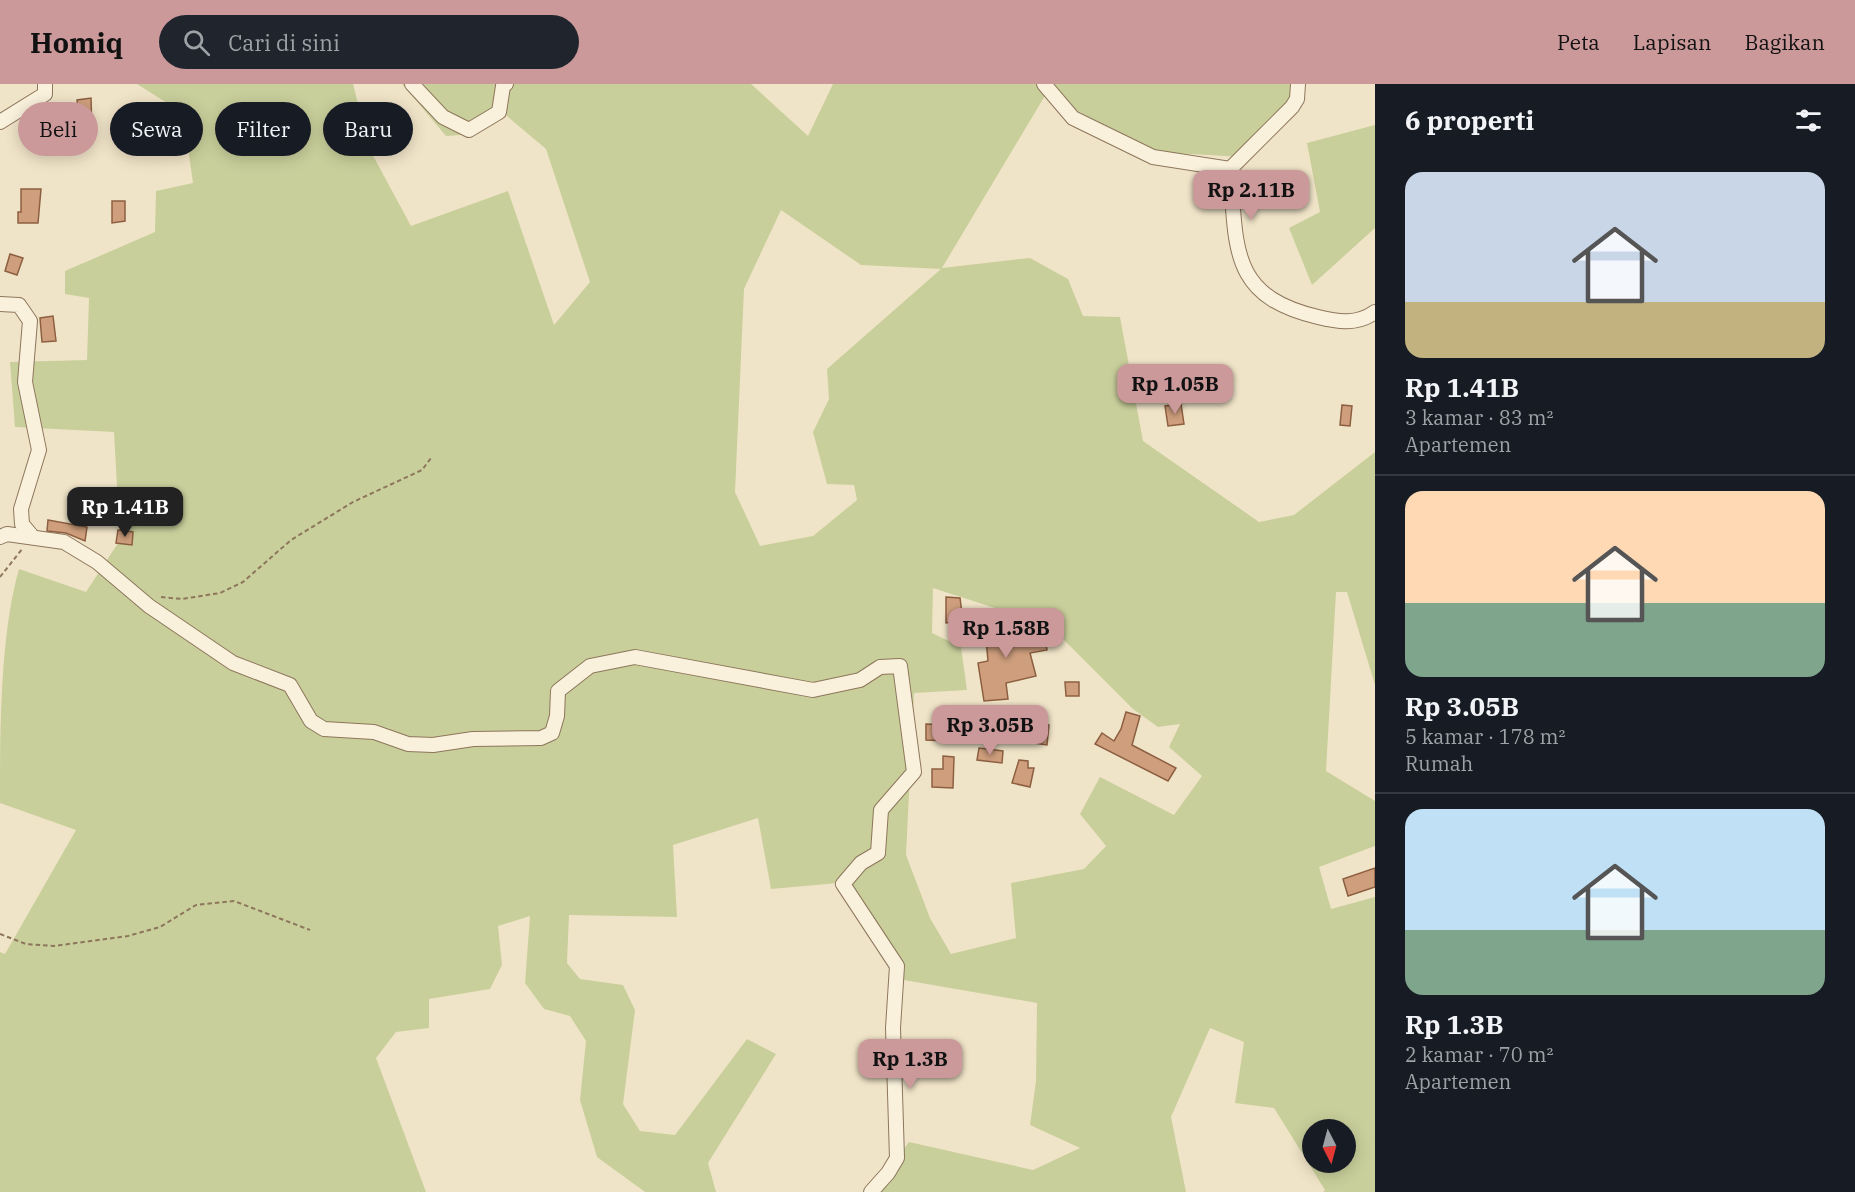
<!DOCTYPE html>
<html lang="id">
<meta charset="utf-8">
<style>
body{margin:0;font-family:"IBM Plex Serif",serif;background:#20242c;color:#f1f3f6;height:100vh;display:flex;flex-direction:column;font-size:22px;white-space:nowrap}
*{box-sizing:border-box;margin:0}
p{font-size:20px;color:#9ea1a6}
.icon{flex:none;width:33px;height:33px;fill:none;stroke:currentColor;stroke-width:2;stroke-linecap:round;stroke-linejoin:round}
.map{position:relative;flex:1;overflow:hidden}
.drawer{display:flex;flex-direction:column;background:#171b24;width:480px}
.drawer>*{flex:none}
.guide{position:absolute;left:18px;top:18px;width:570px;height:54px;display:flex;gap:12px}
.needle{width:39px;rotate:174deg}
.controls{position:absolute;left:1302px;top:1035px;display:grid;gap:12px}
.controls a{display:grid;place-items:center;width:54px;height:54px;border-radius:50%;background:#171b24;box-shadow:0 3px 15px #0003;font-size:30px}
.price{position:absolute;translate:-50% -51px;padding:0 14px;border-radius:12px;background:#cc999b;color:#111;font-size:20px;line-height:39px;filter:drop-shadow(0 2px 3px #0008)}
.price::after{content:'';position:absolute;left:50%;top:36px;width:18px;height:14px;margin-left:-9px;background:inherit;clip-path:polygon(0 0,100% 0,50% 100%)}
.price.selected{background:#222;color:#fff}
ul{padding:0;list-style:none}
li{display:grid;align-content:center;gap:12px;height:318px;padding:0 30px}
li+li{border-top:2px solid #363941}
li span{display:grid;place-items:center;height:186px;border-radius:18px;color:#555}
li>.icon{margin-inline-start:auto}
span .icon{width:108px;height:108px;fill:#fffc;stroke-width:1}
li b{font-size:26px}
h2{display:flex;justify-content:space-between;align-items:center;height:72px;padding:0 30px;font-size:26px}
.tag{padding:0 21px;border-radius:27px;background:#171b24;box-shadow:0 3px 15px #0003;font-size:21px;line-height:54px}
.tag.selected{background:#cc999b;color:#111}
header{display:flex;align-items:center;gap:36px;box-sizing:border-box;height:84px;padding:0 30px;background:#cc999b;color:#111}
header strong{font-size:28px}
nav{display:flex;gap:33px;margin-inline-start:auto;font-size:21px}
.search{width:420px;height:54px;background:#20242c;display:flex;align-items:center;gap:15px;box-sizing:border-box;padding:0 21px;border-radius:33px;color:#9ea1a6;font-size:22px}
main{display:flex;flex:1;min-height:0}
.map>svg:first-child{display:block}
.green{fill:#c9cf9b;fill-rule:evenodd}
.building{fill:#cf9f7d;stroke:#8d5f41;stroke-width:1.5}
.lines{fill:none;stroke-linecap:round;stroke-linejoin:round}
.minor-casing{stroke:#8d765c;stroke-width:16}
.path{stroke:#8d765c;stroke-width:2;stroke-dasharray:4.5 3;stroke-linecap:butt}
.minor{stroke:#faf1dc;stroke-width:14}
</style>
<header>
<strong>Homiq</strong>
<div class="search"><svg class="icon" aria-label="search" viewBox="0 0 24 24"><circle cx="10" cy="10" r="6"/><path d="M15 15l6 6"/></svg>Cari di sini</div>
<nav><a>Peta</a><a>Lapisan</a><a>Bagikan</a></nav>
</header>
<main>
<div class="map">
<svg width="1375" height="1108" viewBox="0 0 1375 1108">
<rect width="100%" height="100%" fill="#f0e4c8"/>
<g class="green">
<path d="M137 0H353L370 66 411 142 508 107 554 241 590 198 546 65 501 27 475 50 446 52 402 0H751L808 52 833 0H1292L1291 17 1244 73 1154 68 1046 10 942 184 1030 174 1068 195 1083 232 1120 233 1143 357 1259 438 1294 431 1375 368V601L1347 508H1336L1326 687 1375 717V762L1319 783 1331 825 1375 813V1108H1323L1325 1106 1274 1024 1235 1019 1244 958 1210 944 1171 1033 1186 1108H871L909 1058 1033 1086 1080 1064 1030 1041 1036 997 1037 919 898 895 838 799 771 805 758 734 673 761 677 833 569 831 567 879 580 895 623 901 635 926 623 1020 640 1047 675 1051 747 955 776 970 708 1079 716 1108H645L597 1073 580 1016 586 957 570 932 544 925 525 899 530 832 498 842 502 881 490 905 429 915V944L396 948 376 974 426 1108H0V868L5 870 76 746 0 719C0 648 0 551 19 485L86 508 120 456 114 348 15 343 10 278 87 276 89 214 65 210V187L155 148 156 107 193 99 183 29ZM781 126 861 181 941 185 827 285 829 315 813 348 827 400 854 401 857 416 813 452 760 462 735 408 744 205ZM933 504 1050 542 1133 625 1158 643 1180 640 1169 663 1202 692 1174 731 1100 693 1080 730 1106 762 1084 785 1011 799 1016 854 951 870 930 834 906 771 914 609 967 606 961 563 932 549ZM1312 1046H1346V1078H1312Z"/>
<polygon points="1375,41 1375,144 1312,201 1289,144 1320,128 1307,59"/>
</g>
<g class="building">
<polygon points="91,14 92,50 80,48 77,16"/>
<polygon points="21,105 41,105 38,139 18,139 18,128 21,128"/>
<polygon points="112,117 125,117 125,137 112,139"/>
<polygon points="10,170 23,174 17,191 5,187"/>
<polygon points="53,232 56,257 42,258 40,234"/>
<polygon points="1181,320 1184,340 1168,342 1165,322"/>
<polygon points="1342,321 1352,322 1350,342 1340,341"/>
<polygon points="48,436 87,443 85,457 66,449 47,447"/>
<polygon points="118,446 133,448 132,461 116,459"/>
<polygon points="946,513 960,514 963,537 946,539"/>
<polygon points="1000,540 1000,547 1022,541 1026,556 1045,553 1047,566 1030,569 1036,592 1006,599 1008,615 984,617 978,579 988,577 986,555 977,556 975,545"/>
<polygon points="1065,598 1079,598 1079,612 1066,612"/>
<polygon points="1126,628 1140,632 1132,661 1176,684 1168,697 1095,660 1102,649 1114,657 1121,645"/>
<polygon points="1030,639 1049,641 1047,661 1027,658"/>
<polygon points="926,640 949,641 948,657 926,656"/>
<polygon points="979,664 1003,667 1002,679 977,676"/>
<polygon points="943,672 954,673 953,704 932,703 932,685 943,685"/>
<polygon points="1019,676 1028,677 1028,684 1034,684 1030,703 1012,699"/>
<polygon points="1375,784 1375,803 1348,812 1343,795"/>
</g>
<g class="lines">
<defs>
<g id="minor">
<polyline points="412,0 443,33 469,46 499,28 503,2 506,0"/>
<polyline points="1044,0 1073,34 1153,73 1230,85"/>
<path d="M1298 0 1297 15 1292 23 1230 85C1237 162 1228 212 1318 233 1338 238 1357 241 1375 228"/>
<polyline points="0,38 45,10 45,0"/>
<polyline points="0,220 19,221 30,237 25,298 39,366 21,425 22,440 32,452"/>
<polyline points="0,453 7,450 64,458 97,478 149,522 233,579 290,601 311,637 324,645 374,648 408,660 433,661 473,655 541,654 552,649 557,632 558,607 590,582 635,573 813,606 860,596 880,583 900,582 914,688 881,726 878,769 861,779 843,800 897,882 893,944 897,1074 888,1089 871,1108"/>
</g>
</defs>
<use href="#minor" class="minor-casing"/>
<g class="path">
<polyline points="0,493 23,464"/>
<polyline points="161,513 182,515 220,509 243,498 291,456 353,418 422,386 431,374"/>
<polyline points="0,850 26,860 54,862 128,852 160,843 196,821 234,817 310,846"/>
</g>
<use href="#minor" class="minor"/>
</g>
</svg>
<div class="controls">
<a><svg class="needle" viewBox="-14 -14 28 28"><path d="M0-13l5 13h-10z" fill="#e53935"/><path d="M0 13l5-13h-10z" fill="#9ea1a6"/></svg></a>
</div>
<b class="price" style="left:1251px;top:137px">Rp 2.11B</b>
<b class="price" style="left:1175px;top:331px">Rp 1.05B</b>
<b class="price selected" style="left:125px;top:454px">Rp 1.41B</b>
<b class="price" style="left:1006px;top:575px">Rp 1.58B</b>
<b class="price" style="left:990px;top:672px">Rp 3.05B</b>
<b class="price" style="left:910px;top:1006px">Rp 1.3B</b>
<div class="guide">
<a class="tag selected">Beli</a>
<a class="tag">Sewa</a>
<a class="tag">Filter</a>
<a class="tag">Baru</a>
</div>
</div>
<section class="drawer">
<h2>6 properti<svg class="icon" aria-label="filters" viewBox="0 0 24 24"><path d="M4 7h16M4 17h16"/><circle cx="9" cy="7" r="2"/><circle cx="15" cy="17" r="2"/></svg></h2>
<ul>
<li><span style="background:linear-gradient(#c9d6e8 70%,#c2b280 0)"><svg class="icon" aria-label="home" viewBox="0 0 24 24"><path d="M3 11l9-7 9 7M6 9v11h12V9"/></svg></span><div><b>Rp 1.41B</b><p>3 kamar · 83 m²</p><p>Apartemen</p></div></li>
<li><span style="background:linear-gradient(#ffd9b3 60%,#7fa58c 0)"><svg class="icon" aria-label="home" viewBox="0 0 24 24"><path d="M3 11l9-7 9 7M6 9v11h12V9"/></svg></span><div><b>Rp 3.05B</b><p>5 kamar · 178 m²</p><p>Rumah</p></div></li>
<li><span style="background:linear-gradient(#bfe0f5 65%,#7fa58c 0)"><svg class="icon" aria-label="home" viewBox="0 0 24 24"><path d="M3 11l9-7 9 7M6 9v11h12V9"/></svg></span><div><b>Rp 1.3B</b><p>2 kamar · 70 m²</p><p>Apartemen</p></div></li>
</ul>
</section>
</main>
